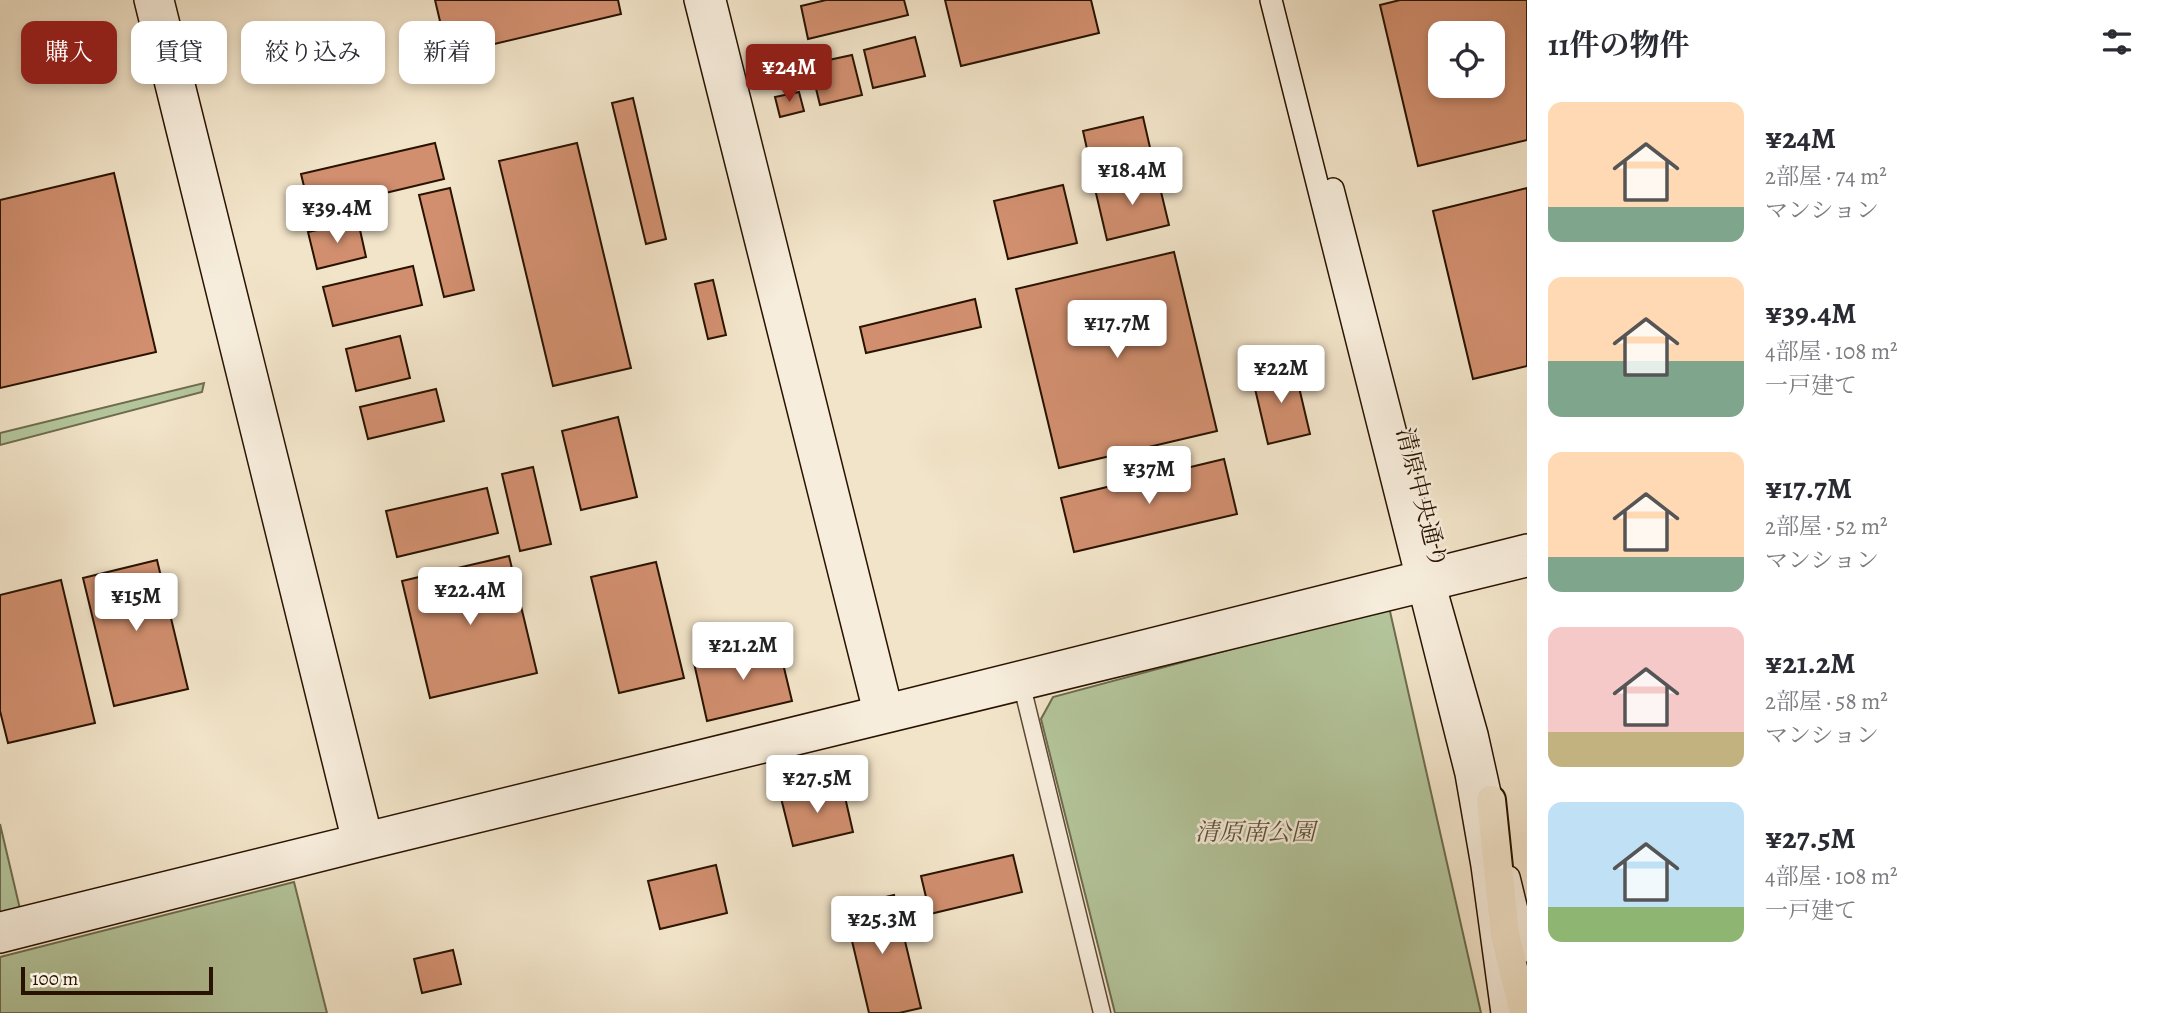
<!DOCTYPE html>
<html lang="ja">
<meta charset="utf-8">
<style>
body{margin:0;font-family:Alegreya,"Noto Serif JP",serif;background:#f7f7f7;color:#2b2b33;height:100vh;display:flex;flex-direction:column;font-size:26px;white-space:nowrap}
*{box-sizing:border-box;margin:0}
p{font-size:23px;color:#7c7c81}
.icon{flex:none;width:38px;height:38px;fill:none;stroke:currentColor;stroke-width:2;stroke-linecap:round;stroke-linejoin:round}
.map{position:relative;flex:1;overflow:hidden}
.side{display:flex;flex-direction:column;background:#fff;width:630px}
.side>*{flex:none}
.banner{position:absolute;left:21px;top:21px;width:665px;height:63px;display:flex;gap:14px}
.controls{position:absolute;left:1428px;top:21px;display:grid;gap:14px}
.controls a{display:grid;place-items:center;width:77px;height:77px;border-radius:14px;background:#fff;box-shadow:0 4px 10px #0003;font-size:35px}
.scale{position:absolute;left:21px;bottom:18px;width:192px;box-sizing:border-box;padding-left:7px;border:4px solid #291300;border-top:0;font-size:19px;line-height:24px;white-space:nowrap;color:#291300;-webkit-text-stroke:5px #f7eddc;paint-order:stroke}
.price{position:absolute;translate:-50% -60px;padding:0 16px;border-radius:7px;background:#fff;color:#222;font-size:23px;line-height:46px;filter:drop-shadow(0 2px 4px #0008)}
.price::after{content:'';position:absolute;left:50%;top:42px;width:21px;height:16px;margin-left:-10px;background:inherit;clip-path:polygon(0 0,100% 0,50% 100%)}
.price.on{background:#8f2418;color:#fff}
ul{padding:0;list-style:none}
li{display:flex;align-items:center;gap:21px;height:175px;padding:0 21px}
li span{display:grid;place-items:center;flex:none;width:196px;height:140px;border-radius:14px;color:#555}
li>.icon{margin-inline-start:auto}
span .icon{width:84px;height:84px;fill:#fffc;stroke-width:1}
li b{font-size:30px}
h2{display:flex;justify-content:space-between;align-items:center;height:84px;padding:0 21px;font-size:30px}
.chip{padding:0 24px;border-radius:14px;background:#fff;box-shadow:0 4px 10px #0003;font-size:24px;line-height:63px}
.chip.on{background:#8f2418;color:#fff}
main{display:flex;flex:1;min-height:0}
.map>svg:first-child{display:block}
.green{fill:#b4c59b;stroke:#6e6c4e;stroke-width:2}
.building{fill:#d18f6f;stroke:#291300;stroke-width:2;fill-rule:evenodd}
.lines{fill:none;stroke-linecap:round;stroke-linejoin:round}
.street-casing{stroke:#5b4732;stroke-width:19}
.secondary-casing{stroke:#291300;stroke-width:24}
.highway-casing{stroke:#291300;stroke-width:32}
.street{stroke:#f7eddc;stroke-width:16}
.secondary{stroke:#f7eddc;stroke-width:21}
.highway{stroke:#f2e4c9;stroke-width:28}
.labels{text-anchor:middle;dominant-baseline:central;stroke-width:5;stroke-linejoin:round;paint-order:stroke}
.street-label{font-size:24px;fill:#291300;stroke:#f7eddc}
.park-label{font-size:24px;font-style:italic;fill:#5a5136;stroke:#f7eddc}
</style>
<main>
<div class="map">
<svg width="1527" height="1013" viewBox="0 0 1527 1013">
<rect width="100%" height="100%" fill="#f2e4c9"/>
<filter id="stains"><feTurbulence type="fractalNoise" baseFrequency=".00286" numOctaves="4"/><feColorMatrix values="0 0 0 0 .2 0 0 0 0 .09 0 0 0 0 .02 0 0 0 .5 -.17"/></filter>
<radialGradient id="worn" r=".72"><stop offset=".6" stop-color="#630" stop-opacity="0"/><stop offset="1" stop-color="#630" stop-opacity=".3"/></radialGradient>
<g class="green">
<polygon points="204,383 202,392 0,445 0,433"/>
<polygon points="1389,607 1481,1013 1115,1013 1041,719 1053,697"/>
<polygon points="0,824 20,909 0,914"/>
<polygon points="294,882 327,1013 0,1013 0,957"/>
</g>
<g class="building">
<polygon points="435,0 618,0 621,14 448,55"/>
<polygon points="826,0 904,0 908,15 808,39 801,6"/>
<polygon points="945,0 1091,0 1099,33 961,66"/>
<path d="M1400 0H1527V140L1418 166 1380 5ZM1440 33H1493V86H1440Z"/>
<polygon points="915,37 925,76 873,88 864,50"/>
<polygon points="852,55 862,95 820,105 810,64"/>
<polygon points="799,92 804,111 780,117 775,97"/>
<polygon points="633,98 666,239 646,244 612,103"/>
<polygon points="1143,117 1151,152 1091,167 1083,131"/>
<polygon points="435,143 444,179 310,211 301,174"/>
<polygon points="577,143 631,368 553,386 499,161"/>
<polygon points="114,173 156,352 0,388 0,200"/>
<polygon points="1157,175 1169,225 1107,240 1095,189"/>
<polygon points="1063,185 1077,243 1008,259 994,201"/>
<polygon points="450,188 474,290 444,297 419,195"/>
<polygon points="1527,188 1527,366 1473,379 1433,211"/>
<polygon points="358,221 366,257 317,269 308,232"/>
<polygon points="1174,252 1217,431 1059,468 1016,289"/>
<polygon points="413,266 422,305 333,326 323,287"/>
<polygon points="713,280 726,335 708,339 695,284"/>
<polygon points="975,299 981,327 866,353 860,327"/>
<polygon points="400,336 410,378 356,391 346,349"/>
<polygon points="1294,366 1310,434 1268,444 1252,376"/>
<polygon points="436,389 444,421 368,439 360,407"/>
<polygon points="618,417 637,497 581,510 562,431"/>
<polygon points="1224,459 1237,514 1074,552 1061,498"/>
<polygon points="533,467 551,544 520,551 502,474"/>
<polygon points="487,488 498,533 397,557 386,511"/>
<polygon points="509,556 537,673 430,698 402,581"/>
<polygon points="157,560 188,689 114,706 83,578"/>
<polygon points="656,562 684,678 619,693 591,577"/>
<polygon points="61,580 95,723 8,743 0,711 0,595"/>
<polygon points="778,643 792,701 707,721 694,663"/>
<polygon points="842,784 853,832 793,846 781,798"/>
<polygon points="1013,855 1022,892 930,914 921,876"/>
<polygon points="716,865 727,913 660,929 648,881"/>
<polygon points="894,895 921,1008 899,1013 869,1013 844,907"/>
<polygon points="453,950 461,984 422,993 414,959"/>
</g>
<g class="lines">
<defs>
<polyline id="street" points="1020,678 1102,1013"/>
<g id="secondary">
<polyline points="145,0 355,850"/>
<polyline points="163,0 373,843"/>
<polyline points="695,0 876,720"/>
<polyline points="715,0 894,718"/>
<polyline points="1271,0 1466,774 1482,866 1502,1013"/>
<polyline points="1333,189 1436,589 1477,734 1495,815"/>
<polyline points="1509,877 1527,951"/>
<polyline points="0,923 891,704 1527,545"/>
<polyline points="0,942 374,847 1527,566"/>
</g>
<polyline id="highway" points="1491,800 1505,935 1524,1013"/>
</defs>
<use href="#street" class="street-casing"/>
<use href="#secondary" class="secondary-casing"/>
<use href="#highway" class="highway-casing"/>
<use href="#street" class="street"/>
<use href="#secondary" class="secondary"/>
<use href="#highway" class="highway"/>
</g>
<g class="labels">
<g class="street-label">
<text transform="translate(1422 498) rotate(76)">清原中央通り</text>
</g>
<g class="park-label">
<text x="1255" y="832">清原南公園</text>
</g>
</g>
<rect width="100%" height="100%" filter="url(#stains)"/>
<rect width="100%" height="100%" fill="url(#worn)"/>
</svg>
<div class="controls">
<a><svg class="icon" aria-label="locate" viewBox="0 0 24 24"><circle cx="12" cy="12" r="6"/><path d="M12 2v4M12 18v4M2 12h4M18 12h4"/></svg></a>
</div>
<div class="scale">100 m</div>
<b class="price on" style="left:789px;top:104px">¥24M</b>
<b class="price" style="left:1132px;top:207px">¥18.4M</b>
<b class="price" style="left:337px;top:245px">¥39.4M</b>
<b class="price" style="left:1117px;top:360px">¥17.7M</b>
<b class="price" style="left:1281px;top:405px">¥22M</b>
<b class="price" style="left:1149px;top:506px">¥37M</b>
<b class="price" style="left:470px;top:627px">¥22.4M</b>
<b class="price" style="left:136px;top:633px">¥15M</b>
<b class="price" style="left:743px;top:682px">¥21.2M</b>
<b class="price" style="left:817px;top:815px">¥27.5M</b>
<b class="price" style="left:882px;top:956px">¥25.3M</b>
<div class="banner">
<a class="chip on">購入</a>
<a class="chip">賃貸</a>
<a class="chip">絞り込み</a>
<a class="chip">新着</a>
</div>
</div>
<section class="side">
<h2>11件の物件<svg class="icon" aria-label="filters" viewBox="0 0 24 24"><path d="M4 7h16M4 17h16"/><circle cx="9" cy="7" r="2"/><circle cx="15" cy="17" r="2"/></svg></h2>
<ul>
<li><span style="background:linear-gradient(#ffd9b3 75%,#7fa58c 0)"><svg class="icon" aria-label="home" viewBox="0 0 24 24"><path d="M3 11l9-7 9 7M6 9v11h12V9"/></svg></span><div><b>¥24M</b><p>2部屋 · 74 m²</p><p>マンション</p></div></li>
<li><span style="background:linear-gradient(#ffd9b3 60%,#7fa58c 0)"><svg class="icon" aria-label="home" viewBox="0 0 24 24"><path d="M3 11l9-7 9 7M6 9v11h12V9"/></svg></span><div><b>¥39.4M</b><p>4部屋 · 108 m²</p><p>一戸建て</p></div></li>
<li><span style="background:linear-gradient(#ffd9b3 75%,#7fa58c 0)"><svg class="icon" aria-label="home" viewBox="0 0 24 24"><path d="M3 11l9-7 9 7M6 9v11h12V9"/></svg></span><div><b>¥17.7M</b><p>2部屋 · 52 m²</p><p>マンション</p></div></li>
<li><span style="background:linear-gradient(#f6c9c9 75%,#c2b280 0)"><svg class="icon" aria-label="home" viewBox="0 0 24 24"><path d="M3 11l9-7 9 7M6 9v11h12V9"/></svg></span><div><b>¥21.2M</b><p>2部屋 · 58 m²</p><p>マンション</p></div></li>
<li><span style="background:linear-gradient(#bfe0f5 75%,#8fb573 0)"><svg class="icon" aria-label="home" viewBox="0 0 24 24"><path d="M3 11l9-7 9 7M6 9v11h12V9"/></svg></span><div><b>¥27.5M</b><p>4部屋 · 108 m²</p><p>一戸建て</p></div></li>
</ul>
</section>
</main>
